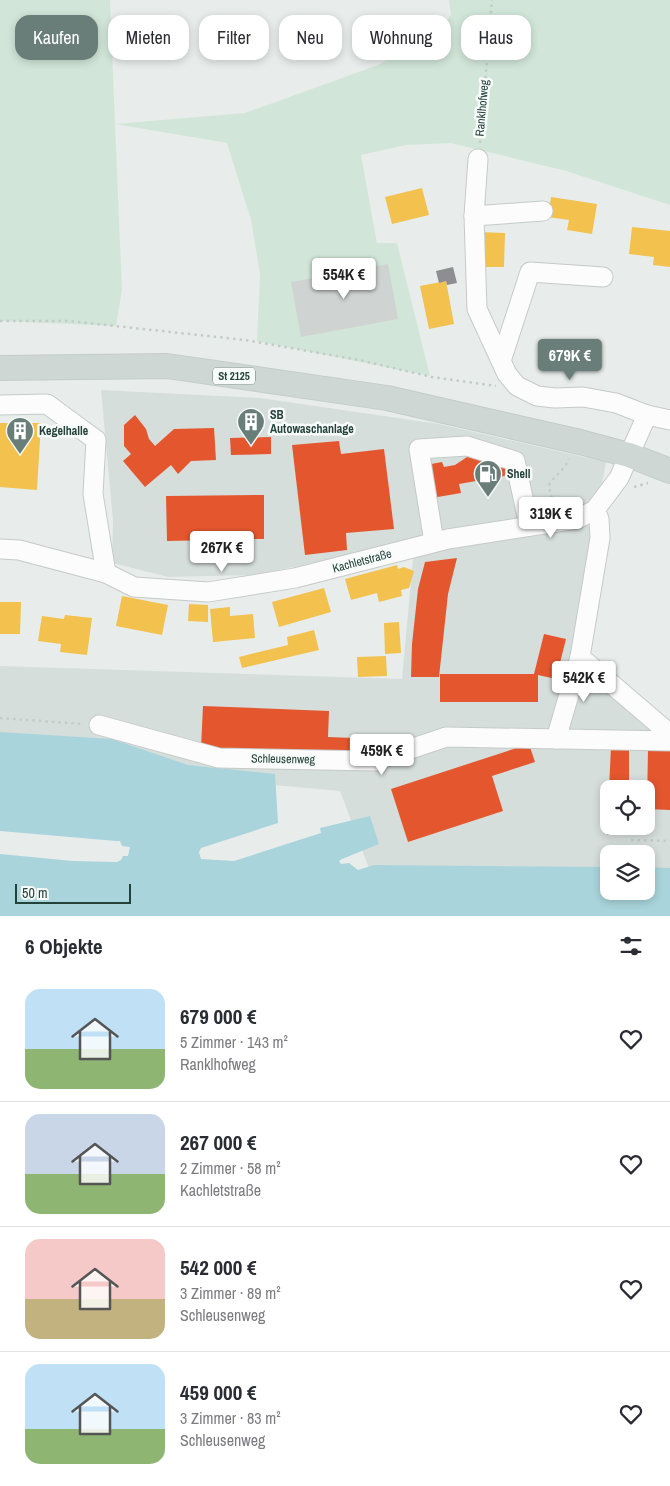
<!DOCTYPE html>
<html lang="de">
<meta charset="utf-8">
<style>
body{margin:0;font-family:"Archivo Narrow",sans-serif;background:#f7f7f7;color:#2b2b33;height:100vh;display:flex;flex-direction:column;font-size:19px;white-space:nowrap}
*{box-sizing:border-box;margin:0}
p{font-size:16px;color:#7c7c81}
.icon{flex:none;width:28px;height:28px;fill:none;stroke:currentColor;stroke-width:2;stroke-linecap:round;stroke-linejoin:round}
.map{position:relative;height:916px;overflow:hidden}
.side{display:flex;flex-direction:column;background:#fff;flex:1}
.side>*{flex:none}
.banner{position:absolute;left:15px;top:15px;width:640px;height:45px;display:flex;gap:10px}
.buttons{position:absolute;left:600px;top:780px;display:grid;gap:10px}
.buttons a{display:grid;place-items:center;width:55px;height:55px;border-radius:10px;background:#fff;box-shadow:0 2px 8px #0003;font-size:25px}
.scale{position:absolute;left:15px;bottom:12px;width:116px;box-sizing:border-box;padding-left:5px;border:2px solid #24423a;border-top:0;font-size:14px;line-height:18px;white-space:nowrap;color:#24423a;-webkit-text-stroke:4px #f7fbf9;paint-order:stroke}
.price{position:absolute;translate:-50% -42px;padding:0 11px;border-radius:5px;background:#fff;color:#222;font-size:16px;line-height:32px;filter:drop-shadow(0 1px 2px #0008)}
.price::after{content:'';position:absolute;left:50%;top:30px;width:15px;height:11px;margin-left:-8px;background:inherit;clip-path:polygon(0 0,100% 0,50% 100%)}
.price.current{background:#697e78;color:#fff}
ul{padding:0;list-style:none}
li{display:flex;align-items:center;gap:15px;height:125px;padding:0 25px}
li+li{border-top:1px solid #e1e1e2}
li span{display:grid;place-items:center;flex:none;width:140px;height:100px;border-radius:15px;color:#555}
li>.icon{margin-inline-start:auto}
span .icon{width:60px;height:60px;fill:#fffc;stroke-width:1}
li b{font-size:21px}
h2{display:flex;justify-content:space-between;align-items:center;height:60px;padding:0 25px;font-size:21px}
.pill{padding:0 18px;border-radius:15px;background:#fff;box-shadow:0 2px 8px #0003;font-size:18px;line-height:45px}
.pill.current{background:#697e78;color:#fff}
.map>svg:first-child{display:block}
.built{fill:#d6dedb;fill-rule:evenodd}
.green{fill:#d1e6d8}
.water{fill:#a9d4db}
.homes{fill:#f2c14e}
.shops{fill:#e4572e}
.industry{fill:#8d8d92}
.building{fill:#cfd4d2}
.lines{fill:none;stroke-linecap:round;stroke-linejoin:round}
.minor-casing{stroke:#c5cac8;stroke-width:21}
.major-casing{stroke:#c3ccc9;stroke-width:26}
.path{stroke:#c3ccca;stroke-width:2.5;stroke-dasharray:2.5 4;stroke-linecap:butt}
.minor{stroke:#fcfcfc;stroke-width:19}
.major{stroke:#cfd7d5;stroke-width:24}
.labels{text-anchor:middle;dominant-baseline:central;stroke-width:5;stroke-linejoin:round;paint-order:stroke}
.shield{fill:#f7fbf9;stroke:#637a73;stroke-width:1}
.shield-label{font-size:11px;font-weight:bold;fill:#24423a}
.street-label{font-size:12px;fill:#24423a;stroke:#f7fbf9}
.poi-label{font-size:12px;font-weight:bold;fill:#24423a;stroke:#f7fbf9;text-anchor:start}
</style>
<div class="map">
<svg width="670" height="916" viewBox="0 0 670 916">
<rect width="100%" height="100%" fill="#e8edeb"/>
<path class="built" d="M101 390 260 398 439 424 606 462 570 657 670 725V887L646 886V854H609V885L373 879 340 791 208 779 0 741V666L402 679 413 559 412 543 254 575 168 577 112 563 113 521ZM609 789H646V826H609Z"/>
<polygon class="green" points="0,0 110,0 115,124 245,113 378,65 436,34 451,15 449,0 670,0 670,205 566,171 451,143 406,145 361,155 377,243 397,243 430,376 257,341 260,274 251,220 227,143 115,124 122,290 116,326 0,321"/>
<polygon class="water" points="0,732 112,739 188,765 275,774 278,823 201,848 199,852 201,859 234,861 321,833 320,828 370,816 379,844 342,859 339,861 341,864 349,863 358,870 374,865 609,867 609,891 646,891 646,867 670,868 670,916 0,916 0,854 73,861 117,862 121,860 123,856 128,856 130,847 122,846 120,841 116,841 0,831"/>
<g class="homes">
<polygon points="422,188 429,215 392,224 385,197"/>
<polygon points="551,197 597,204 592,234 567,230 569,220 548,217"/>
<polygon points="632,227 670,231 670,267 653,265 654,257 629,254"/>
<polygon points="478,232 505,233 504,267 477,267"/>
<polygon points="446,281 454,324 429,329 420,286"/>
<polygon points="0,423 41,423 37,490 0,487"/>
<polygon points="397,565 398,569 404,567 414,571 409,588 401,590 402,596 379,602 377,593 351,600 345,579"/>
<polygon points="324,588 331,612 279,627 272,602"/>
<polygon points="122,596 168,605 162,635 116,626"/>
<polygon points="0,602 21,602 20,634 0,634"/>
<polygon points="189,604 208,605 208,622 188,621"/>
<polygon points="230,607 230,616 253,614 255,638 213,642 210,609"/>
<polygon points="65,615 92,618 87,655 60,652 61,644 38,641 42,616 64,619"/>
<polygon points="399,622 401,653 385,654 384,623"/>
<polygon points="314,630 319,650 242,668 239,657 288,645 287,637"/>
<polygon points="386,656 387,676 358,677 357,657"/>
</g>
<g class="shops">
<polygon points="135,415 146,429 149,439 155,446 174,429 214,428 216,460 191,461 178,474 171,465 145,487 123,461 131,454 124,446 124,425"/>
<polygon points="271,437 271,454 231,455 230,438"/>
<polygon points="339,441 341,454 384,449 394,529 346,533 347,550 305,555 292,445"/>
<polygon points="473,453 506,464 510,475 459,484 461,493 432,498 426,465 442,462 444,467 455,465"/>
<polygon points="264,495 264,539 242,539 242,546 216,546 216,540 167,541 166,496"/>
<polygon points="457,558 448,594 439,677 411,677 412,644 418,589 425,562"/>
<polygon points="544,634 566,639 556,679 538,675 538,702 440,702 440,674 534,674"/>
<polygon points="203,706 329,711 328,737 353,738 352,755 201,748"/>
<polygon points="529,744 535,762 492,776 503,811 408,842 391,789"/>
<polygon points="611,747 629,748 629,789 609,789"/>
<polygon points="648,748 670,748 670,810 647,809"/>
<polygon points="608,826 628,826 628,835 607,835"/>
</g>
<polygon class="industry" points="453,267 457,283 447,285 446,281 439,283 436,271"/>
<polygon class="building" points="388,264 398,319 301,337 291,282"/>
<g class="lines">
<defs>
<g id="minor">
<polyline points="478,159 474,216 477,309 507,374 517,386 537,396 555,398 583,397 616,403 647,415 670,420"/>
<polyline points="474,216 543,211"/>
<polyline points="501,361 530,272 603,277"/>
<polyline points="0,405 47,404 96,440 93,494 106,573"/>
<polyline points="595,510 599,519 600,538 580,657 670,734"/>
<polyline points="434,542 419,449 467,446 515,461 529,525"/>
<polyline points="0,549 19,550 106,573 134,587 208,592 295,578 448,539 577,519 595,510 619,478 647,415"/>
<polyline points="99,725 219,758 375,761 446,737 670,741"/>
<polyline points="556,739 580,657"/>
</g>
<polyline id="major" points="0,368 167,366 387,398 580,442 629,455 670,471"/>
</defs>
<use href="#minor" class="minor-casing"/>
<use href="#major" class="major-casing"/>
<g class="path">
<polyline points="480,143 492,0"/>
<polyline points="0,321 69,321 245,340 359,360 432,377 496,386"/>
<polyline points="634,487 648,483"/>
<path d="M563 505 551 496 549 485C555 475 565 469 569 459"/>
<polyline points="0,718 83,724"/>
<polyline points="631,840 670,841"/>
</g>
<use href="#minor" class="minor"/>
<use href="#major" class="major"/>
</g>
<defs>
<symbol id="building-pin" viewBox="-11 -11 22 30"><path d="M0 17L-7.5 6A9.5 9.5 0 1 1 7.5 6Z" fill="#697e78" stroke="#f7fbf9"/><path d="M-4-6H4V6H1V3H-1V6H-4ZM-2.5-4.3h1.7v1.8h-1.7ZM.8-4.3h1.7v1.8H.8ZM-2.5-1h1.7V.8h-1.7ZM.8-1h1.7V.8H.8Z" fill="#fff"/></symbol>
<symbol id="fuel-pin" viewBox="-11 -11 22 30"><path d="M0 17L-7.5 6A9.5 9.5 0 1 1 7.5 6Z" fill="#697e78" stroke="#f7fbf9"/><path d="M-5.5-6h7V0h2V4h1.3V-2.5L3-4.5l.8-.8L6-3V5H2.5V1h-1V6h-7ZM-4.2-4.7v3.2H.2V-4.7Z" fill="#fff"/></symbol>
</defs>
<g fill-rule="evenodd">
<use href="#building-pin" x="235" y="406" width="32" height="43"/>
<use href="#building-pin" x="4" y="415" width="32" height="43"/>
<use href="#fuel-pin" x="472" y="458" width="32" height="43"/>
</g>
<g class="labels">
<rect class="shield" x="213" y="367.5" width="42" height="17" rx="4"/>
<g class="shield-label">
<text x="234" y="376">St 2125</text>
</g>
<g class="street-label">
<text transform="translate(482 108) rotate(-85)">Ranklhofweg</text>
<text transform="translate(362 561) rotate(-15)">Kachletstraße</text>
<text transform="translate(283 759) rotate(1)">Schleusenweg</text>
</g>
<g class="poi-label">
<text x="270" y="415">SB<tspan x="270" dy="14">Autowaschanlage</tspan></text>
<text x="39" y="431">Kegelhalle</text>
<text x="507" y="474">Shell</text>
</g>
</g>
</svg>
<div class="buttons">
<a><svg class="icon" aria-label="locate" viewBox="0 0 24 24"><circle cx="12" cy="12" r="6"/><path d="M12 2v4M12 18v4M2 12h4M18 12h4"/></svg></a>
<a><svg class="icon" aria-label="layers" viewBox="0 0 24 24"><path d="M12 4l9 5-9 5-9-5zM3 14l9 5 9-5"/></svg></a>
</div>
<div class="scale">50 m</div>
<b class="price" style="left:344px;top:300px">554K €</b>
<b class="price current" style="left:570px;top:381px">679K €</b>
<b class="price" style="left:551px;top:539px">319K €</b>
<b class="price" style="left:222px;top:573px">267K €</b>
<b class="price" style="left:584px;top:703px">542K €</b>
<b class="price" style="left:382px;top:776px">459K €</b>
<div class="banner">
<a class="pill current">Kaufen</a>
<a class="pill">Mieten</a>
<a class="pill">Filter</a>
<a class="pill">Neu</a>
<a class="pill">Wohnung</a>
<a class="pill">Haus</a>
</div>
</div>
<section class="side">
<h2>6 Objekte<svg class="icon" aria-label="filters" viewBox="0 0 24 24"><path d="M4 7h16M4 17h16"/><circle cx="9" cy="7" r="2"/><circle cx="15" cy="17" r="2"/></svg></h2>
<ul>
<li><span style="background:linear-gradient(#bfe0f5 60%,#8fb573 0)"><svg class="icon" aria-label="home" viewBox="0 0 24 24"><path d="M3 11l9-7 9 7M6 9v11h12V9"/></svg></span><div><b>679 000 €</b><p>5 Zimmer · 143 m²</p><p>Ranklhofweg</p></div><svg class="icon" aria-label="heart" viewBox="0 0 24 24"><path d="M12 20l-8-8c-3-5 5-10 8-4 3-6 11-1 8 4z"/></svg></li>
<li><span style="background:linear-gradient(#c9d6e8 60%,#8fb573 0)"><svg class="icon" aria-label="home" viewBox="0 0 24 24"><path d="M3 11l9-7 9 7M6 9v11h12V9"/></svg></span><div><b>267 000 €</b><p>2 Zimmer · 58 m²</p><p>Kachletstraße</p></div><svg class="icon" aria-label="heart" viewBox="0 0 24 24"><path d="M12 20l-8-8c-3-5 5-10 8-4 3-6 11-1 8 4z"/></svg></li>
<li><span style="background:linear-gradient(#f6c9c9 60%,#c2b280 0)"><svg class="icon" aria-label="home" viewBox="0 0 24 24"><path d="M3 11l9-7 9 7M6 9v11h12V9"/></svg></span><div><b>542 000 €</b><p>3 Zimmer · 89 m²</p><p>Schleusenweg</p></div><svg class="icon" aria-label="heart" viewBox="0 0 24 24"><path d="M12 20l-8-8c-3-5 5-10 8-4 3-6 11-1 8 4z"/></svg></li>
<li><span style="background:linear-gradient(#bfe0f5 65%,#8fb573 0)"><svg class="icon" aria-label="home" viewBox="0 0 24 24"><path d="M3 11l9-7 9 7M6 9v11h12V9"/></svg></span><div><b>459 000 €</b><p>3 Zimmer · 83 m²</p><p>Schleusenweg</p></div><svg class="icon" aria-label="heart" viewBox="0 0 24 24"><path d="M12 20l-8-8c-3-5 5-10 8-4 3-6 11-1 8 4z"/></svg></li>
</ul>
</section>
